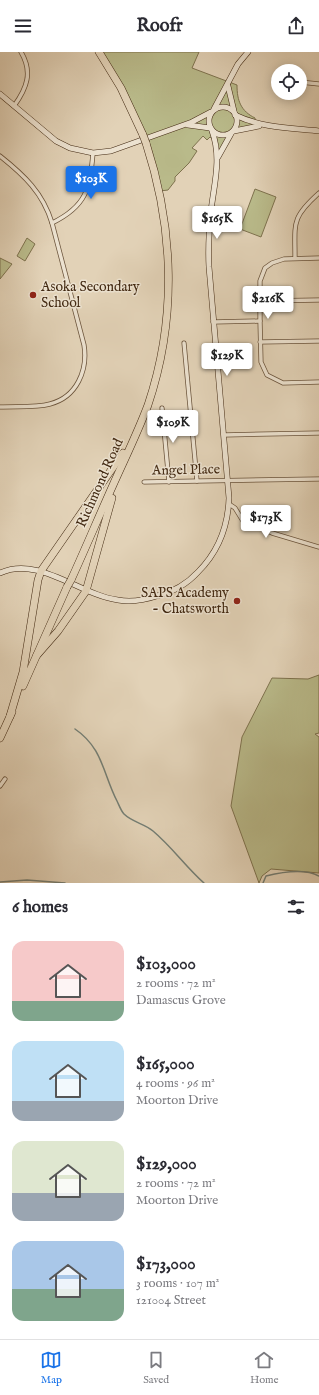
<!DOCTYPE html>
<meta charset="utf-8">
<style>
body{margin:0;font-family:"IM FELL English",serif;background:#f7f7f7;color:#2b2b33;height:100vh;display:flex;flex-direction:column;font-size:15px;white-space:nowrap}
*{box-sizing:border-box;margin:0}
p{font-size:13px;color:#7c7c81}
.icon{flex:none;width:22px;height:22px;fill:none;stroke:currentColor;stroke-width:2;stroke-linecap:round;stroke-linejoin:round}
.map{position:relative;height:831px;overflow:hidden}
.sheet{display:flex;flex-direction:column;background:#fff;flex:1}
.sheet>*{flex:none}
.fabs{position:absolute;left:271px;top:12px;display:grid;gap:8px}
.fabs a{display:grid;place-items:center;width:36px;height:36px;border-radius:50%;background:#fff;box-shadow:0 2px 10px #0003;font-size:20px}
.price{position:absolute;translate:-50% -34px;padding:0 9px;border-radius:4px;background:#fff;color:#222;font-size:13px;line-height:26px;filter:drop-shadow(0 1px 2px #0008)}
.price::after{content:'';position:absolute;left:50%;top:24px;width:12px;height:9px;margin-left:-6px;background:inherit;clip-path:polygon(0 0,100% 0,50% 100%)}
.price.current{background:#1a73e8;color:#fff}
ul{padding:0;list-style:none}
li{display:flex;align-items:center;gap:12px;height:100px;padding:0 12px}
li span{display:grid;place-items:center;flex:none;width:112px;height:80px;border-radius:12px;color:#555}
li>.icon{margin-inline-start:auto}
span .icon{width:48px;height:48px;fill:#fffc;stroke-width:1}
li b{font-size:17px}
h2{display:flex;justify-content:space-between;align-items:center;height:48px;padding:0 12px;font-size:17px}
header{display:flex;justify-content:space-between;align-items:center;height:52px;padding:0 12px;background:#fff;font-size:18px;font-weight:800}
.tab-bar{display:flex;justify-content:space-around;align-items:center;height:56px;border-top:1px solid #e1e1e2;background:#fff;font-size:11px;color:#7c7c81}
.tab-bar a{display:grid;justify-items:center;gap:2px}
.tab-bar .current{color:#1a73e8}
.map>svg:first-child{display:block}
.green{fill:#b9ba8a;stroke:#7e724e}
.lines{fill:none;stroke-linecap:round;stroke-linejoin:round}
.stream{stroke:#747e74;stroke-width:1.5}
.street-casing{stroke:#6a533b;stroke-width:5}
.secondary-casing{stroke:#422912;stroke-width:6}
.highway-casing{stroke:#422912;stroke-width:8}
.street{stroke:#ece2d0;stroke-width:3.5}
.secondary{stroke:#ece2d0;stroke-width:5}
.highway{stroke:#e2d2b7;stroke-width:7}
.highway-bridge-casing{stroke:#422912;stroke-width:8;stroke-linecap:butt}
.highway-bridge{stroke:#e2d2b7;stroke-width:7}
.poi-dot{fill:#8f2418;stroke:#ece2d0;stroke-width:1.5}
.labels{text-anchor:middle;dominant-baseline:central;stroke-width:3;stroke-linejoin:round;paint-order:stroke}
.poi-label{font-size:14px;fill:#422912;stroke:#ece2d0;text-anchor:start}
.street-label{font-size:14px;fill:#422912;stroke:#ece2d0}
</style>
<header><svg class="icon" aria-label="menu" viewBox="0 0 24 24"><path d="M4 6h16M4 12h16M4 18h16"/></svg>Roofr<svg class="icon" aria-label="share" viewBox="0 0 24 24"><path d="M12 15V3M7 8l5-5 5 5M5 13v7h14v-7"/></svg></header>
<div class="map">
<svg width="319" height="831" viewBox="0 0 319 831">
<rect width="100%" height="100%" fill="#e2d2b7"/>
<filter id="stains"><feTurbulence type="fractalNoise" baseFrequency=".005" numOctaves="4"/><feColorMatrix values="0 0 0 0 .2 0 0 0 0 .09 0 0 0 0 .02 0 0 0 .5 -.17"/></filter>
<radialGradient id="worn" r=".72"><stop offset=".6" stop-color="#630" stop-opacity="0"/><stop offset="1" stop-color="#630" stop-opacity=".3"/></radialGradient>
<g class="green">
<path d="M100 0H199L192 16 237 33C237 49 241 59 255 66V75L234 79 218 106 216 90 210 85 207 88 203 84 192 96 197 99 189 111 175 125V129L168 138 160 139 146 91Z"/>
<polygon points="255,137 276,145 261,185 240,177"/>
<polygon points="27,186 35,192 25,209 17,204"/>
<polygon points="0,206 12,212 0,227"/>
<polygon points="319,623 319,681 315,682 319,685 319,821 271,817 262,824 259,831 231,754 242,685 272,626 308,627"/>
</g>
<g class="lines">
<g class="stream">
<path d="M75 677C103 696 103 722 117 749 119 753 121 759 124 762 132 770 145 772 153 779 172 795 186 815 204 831"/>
<polyline points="0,830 27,828 65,831"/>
<path d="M263 831 266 824C282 820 304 816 319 824"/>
</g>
<defs>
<g id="street">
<polyline points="300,30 319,32"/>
<path d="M14 54C27 36 33 20 21 0"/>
<path d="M0 104C24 123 43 141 52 171L84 293C88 318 77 345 50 352 35 356 16 354 0 355"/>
<path d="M52 171C87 154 90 136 93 101"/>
<path d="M295 206C295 171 291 166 319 141"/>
<polyline points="319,206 284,207 272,211 265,216 260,229 260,269 261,310 267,323 283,331 319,330"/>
<polyline points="260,249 319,248"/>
<polyline points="213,270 260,269"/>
<polyline points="260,290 319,289"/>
<polyline points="184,291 197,429"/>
<polyline points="162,356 169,430"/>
<polyline points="224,383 319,381"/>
<polyline points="144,430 319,427"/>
<polyline points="229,452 235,456 243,469 272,481 319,495"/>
<polyline points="0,734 5,727"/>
</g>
<g id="secondary">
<polyline points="228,34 234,59"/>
<polyline points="0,42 56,89 70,96 93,101 111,99 125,94 192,70 211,60"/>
<circle cx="223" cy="69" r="14"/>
<polyline points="214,57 238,12 248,0"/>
<path d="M235 63C262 76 290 76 319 79"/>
<polyline points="188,73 210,76"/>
<polyline points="234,79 259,74"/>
<polyline points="218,105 232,80"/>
<path d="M0 521C38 503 80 543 118 548 130 550 145 548 157 544 173 540 187 532 198 520 218 500 228 475 229 446L209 215C208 196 209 178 211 159 214 132 222 106 212 79"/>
</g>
<g id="highway">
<polyline points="99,0 121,36 143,83"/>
<path d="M71 528C87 493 102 457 118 422 128 400 139 377 148 353 177 267 174 177 146 91"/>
<polyline points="37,603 58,579 86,539 112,446"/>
<polyline points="23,634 67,535"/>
<polyline points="10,664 23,620 38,528 41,519 123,401"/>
<polyline points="0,686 12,660"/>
</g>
</defs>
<use href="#street" class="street-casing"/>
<use href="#secondary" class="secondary-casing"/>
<use href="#highway" class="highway-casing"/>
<use href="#street" class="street"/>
<use href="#secondary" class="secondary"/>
<use href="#highway" class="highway"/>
<defs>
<g id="highway-bridge">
<polyline points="143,83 146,91"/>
<polyline points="67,535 71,528"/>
</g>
</defs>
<use href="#highway-bridge" class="highway-bridge-casing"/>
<use href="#highway-bridge" class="highway-bridge"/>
</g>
<g class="poi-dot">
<circle cx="33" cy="243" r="4"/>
<circle cx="237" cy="549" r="4"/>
</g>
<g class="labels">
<g class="poi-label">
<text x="41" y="235">Asoka Secondary<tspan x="41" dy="16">School</tspan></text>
<text x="229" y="541" text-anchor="end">SAPS Academy<tspan x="229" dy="16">- Chatsworth</tspan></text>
</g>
<g class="street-label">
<text transform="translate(186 418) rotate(-1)">Angel Place</text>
<text transform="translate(100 431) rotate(-66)">Richmond Road</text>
</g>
</g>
<rect width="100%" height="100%" filter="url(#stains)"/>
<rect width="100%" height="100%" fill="url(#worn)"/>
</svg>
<div class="fabs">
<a><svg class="icon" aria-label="locate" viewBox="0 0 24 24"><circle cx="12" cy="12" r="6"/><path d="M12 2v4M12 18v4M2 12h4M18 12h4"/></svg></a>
</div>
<b class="price current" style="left:91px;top:148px">$103K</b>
<b class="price" style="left:217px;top:188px">$165K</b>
<b class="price" style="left:268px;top:268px">$216K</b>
<b class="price" style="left:227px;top:325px">$129K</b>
<b class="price" style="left:173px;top:392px">$109K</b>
<b class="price" style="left:266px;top:487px">$173K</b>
</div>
<section class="sheet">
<h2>6 homes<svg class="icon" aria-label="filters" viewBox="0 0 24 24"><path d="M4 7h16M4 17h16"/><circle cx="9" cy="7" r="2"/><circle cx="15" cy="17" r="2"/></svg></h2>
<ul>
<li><span style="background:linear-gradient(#f6c9c9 75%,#7fa58c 0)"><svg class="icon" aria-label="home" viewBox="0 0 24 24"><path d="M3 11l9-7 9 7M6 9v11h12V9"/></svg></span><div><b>$103,000</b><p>2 rooms · 72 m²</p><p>Damascus Grove</p></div></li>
<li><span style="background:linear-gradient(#bfe0f5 75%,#9aa5b1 0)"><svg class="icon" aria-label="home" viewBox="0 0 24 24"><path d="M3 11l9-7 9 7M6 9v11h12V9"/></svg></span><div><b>$165,000</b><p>4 rooms · 96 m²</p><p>Moorton Drive</p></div></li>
<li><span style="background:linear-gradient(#dfe7d0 65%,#9aa5b1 0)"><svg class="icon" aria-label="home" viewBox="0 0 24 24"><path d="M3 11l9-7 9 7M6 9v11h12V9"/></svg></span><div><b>$129,000</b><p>2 rooms · 72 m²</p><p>Moorton Drive</p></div></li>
<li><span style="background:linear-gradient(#a9c7e8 60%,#7fa58c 0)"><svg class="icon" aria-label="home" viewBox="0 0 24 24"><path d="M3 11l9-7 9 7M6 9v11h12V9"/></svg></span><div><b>$173,000</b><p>3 rooms · 107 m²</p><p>121004 Street</p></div></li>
</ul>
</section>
<nav class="tab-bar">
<a class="current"><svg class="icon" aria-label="map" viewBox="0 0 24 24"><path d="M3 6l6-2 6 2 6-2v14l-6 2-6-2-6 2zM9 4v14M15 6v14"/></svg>Map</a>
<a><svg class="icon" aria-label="saved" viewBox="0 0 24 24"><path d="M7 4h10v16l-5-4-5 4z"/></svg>Saved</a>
<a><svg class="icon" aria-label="home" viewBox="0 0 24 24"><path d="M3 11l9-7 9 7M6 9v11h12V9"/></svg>Home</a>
</nav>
